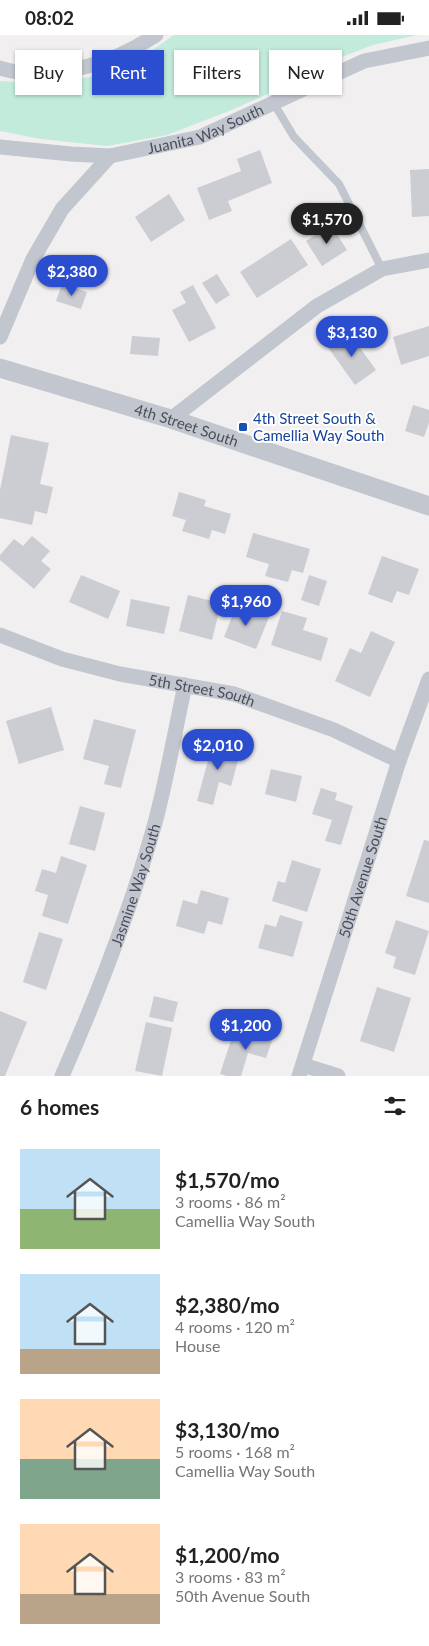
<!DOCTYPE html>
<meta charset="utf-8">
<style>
body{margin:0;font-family:Lato,sans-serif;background:#f6f6f6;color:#222;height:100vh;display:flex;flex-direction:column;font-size:19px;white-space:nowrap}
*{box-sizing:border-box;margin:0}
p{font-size:16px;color:#767676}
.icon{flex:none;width:28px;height:28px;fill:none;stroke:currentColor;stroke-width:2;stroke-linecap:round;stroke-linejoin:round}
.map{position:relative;height:1041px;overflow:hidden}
.side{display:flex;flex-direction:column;background:#fff;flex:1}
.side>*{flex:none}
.top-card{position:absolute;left:15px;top:15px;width:400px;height:45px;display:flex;gap:10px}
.price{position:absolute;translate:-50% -42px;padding:0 11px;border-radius:18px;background:#2b4dcf;color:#fff;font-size:16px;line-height:32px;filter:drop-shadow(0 1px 2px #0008)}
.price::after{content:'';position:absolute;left:50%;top:30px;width:15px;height:11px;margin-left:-8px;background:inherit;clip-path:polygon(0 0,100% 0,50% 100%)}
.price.active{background:#222;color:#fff}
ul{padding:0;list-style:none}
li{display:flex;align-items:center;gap:15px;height:125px;padding:0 20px}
li span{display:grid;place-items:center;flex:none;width:140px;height:100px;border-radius:0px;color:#555}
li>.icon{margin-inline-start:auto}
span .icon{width:60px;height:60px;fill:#fffc;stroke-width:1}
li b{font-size:21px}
h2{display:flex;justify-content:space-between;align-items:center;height:60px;padding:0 20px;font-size:21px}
.pill{padding:0 18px;border-radius:0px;background:#fff;box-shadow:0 1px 4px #0004;font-size:18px;line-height:45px}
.pill.active{background:#2b4dcf;color:#fff}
.status{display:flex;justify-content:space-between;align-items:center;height:35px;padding:0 25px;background:#fff;direction:ltr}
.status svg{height:14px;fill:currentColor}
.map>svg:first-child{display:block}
.green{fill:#c2ebdb}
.building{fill:#cccdd3}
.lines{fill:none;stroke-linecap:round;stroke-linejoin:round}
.service{stroke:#c1c6cf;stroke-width:8}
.minor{stroke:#c1c6cf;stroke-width:15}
.tertiary{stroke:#c1c6cf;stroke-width:19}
.transit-dot{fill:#1a4fb4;stroke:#fff;stroke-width:2}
.labels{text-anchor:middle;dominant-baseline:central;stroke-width:4;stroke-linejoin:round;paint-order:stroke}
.street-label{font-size:15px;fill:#494e5a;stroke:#fff}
.transit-label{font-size:15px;fill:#164399;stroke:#fff;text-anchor:start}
</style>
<div class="status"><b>08:02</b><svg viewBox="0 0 49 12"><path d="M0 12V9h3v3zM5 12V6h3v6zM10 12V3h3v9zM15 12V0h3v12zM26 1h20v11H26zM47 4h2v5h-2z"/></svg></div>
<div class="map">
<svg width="429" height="1041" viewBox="0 0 429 1041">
<rect width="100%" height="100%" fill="#f1efef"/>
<polygon class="green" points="174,0 417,0 373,10 326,28 277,55 229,76 167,100 107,111 41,104 0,96 0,46 47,49 96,41 143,22"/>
<g class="building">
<polygon points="260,115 272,148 228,166 232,176 209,185 197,153 241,136 237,124"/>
<polygon points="429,134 429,181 412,182 410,135"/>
<polygon points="169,159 185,185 151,207 135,182"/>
<polygon points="331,190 347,215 322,231 306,206"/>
<polygon points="291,204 308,230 257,263 240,237"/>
<polygon points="217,239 230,260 216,269 202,248"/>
<polygon points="62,249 87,257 81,274 56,266"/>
<polygon points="193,250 216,293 189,307 172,275 186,268 180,257"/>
<polygon points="429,291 429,321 401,330 393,302"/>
<polygon points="348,296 376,335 355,350 327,311"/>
<polygon points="132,301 160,303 158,321 130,319"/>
<polygon points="413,370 429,375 429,388 424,402 405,396"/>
<polygon points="11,400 49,408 40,449 53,452 47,479 35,476 32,490 0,483 0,455"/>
<polygon points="179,457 206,465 204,471 231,479 225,499 212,495 209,504 182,496 186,485 172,481"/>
<polygon points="253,498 310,514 303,538 292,535 288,547 265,541 269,529 246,522"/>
<polygon points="32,501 50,516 41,526 51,534 34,554 0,525 0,520 14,504 23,511"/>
<polygon points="382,521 419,534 409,560 397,556 392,568 368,559"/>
<polygon points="81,540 120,556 108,584 69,567"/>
<polygon points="309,540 327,546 319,571 301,565"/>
<polygon points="188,560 221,568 212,605 179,596"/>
<polygon points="131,564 170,572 164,599 126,591"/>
<polygon points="237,569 269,582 256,614 224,602"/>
<polygon points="282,576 307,583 303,595 328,603 321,626 271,610"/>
<polygon points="371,596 395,607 370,662 335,646 350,613 361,618"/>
<polygon points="51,672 64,715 19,729 6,686"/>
<polygon points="94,684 136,695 121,753 104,749 109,731 83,724"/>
<polygon points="213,707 241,715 231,751 219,747 213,770 197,766"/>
<polygon points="271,734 302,741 296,767 265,759"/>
<polygon points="321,753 337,758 335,765 353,771 341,810 325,806 332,785 312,779"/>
<polygon points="80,771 105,778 95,816 69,809"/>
<polygon points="424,805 429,806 429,868 406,861"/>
<polygon points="61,821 87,830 68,889 42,881 48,860 35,856 42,834 56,838"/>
<polygon points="292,825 321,834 307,877 272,866 278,846 285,848"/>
<polygon points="201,855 229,863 222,890 208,886 204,899 176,891 183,865 197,869"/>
<polygon points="280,880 303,887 293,922 258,913 265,889 276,892"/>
<polygon points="396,885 429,896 415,940 393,933 396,922 385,918"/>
<polygon points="39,897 63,904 46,955 23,947"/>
<polygon points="377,952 411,963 394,1017 360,1006"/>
<polygon points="154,961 178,967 173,987 149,982"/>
<polygon points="0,976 27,987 5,1041 0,1041"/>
<polygon points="146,987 172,993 162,1041 135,1036"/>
<polygon points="251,992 274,1000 266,1023 248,1018 241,1041 227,1041 220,1039 232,1002 247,1007"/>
</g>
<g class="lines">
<polyline class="service" points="273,67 294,102 339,149 382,234"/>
<g class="minor">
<path d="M0 33C39 46 97 33 132 14 140 10 148 5 156 0"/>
<path id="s1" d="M0 112 71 119 110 121 200 102 364 26 429 13"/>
<polyline points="0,302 33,224 62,174 110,121"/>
<polyline points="171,384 317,271 382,234 429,225"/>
<path id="s2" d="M0 600 62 624 120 639 234 659 334 695 399 726"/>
<polyline points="303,1030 338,1041"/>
<path id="s3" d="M62 1041C98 959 131 874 155 788 167 743 175 696 185 650"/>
<path id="s4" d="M299 1041 399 726 429 644"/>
</g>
<path class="tertiary" id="s5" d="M0 333 171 384 429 471"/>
</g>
<rect class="transit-dot" x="238" y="387" width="10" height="10" rx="2.5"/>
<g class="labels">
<g class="street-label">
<text stroke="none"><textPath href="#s1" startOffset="210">Juanita Way South</textPath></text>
<text stroke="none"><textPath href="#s5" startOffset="195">4th Street South</textPath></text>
<text stroke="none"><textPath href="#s2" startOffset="210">5th Street South</textPath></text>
<text stroke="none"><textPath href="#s4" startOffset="209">50th Avenue South</textPath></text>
<text stroke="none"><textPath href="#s3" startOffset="205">Jasmine Way South</textPath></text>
</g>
<g class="transit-label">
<text x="253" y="383">4th Street South &amp;<tspan x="253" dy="17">Camellia Way South</tspan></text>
</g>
</g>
</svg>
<b class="price active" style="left:327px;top:210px">$1,570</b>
<b class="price" style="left:72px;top:262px">$2,380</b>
<b class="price" style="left:352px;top:323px">$3,130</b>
<b class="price" style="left:246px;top:592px">$1,960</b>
<b class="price" style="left:218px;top:736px">$2,010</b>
<b class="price" style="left:246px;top:1016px">$1,200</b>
<div class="top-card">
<a class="pill">Buy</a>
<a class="pill active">Rent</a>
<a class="pill">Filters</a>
<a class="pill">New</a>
</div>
</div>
<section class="side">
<h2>6 homes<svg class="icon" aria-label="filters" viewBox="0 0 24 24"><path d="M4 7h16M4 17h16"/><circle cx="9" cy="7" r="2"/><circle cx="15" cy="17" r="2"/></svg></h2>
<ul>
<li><span style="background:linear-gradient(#bfe0f5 60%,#8fb573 0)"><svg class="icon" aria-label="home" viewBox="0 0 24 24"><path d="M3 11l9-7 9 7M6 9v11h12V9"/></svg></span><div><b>$1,570/mo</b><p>3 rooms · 86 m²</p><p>Camellia Way South</p></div></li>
<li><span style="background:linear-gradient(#bfe0f5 75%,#b9a48a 0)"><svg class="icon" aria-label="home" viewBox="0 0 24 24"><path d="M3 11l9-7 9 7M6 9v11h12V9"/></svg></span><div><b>$2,380/mo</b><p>4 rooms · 120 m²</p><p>House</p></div></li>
<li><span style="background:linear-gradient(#ffd9b3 60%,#7fa58c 0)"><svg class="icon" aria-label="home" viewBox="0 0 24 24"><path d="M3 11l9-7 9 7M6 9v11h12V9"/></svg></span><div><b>$3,130/mo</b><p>5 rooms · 168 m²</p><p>Camellia Way South</p></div></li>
<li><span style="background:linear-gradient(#ffd9b3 70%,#b9a48a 0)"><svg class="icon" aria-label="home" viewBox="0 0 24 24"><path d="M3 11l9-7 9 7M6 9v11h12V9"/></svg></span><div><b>$1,200/mo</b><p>3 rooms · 83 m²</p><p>50th Avenue South</p></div></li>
</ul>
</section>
